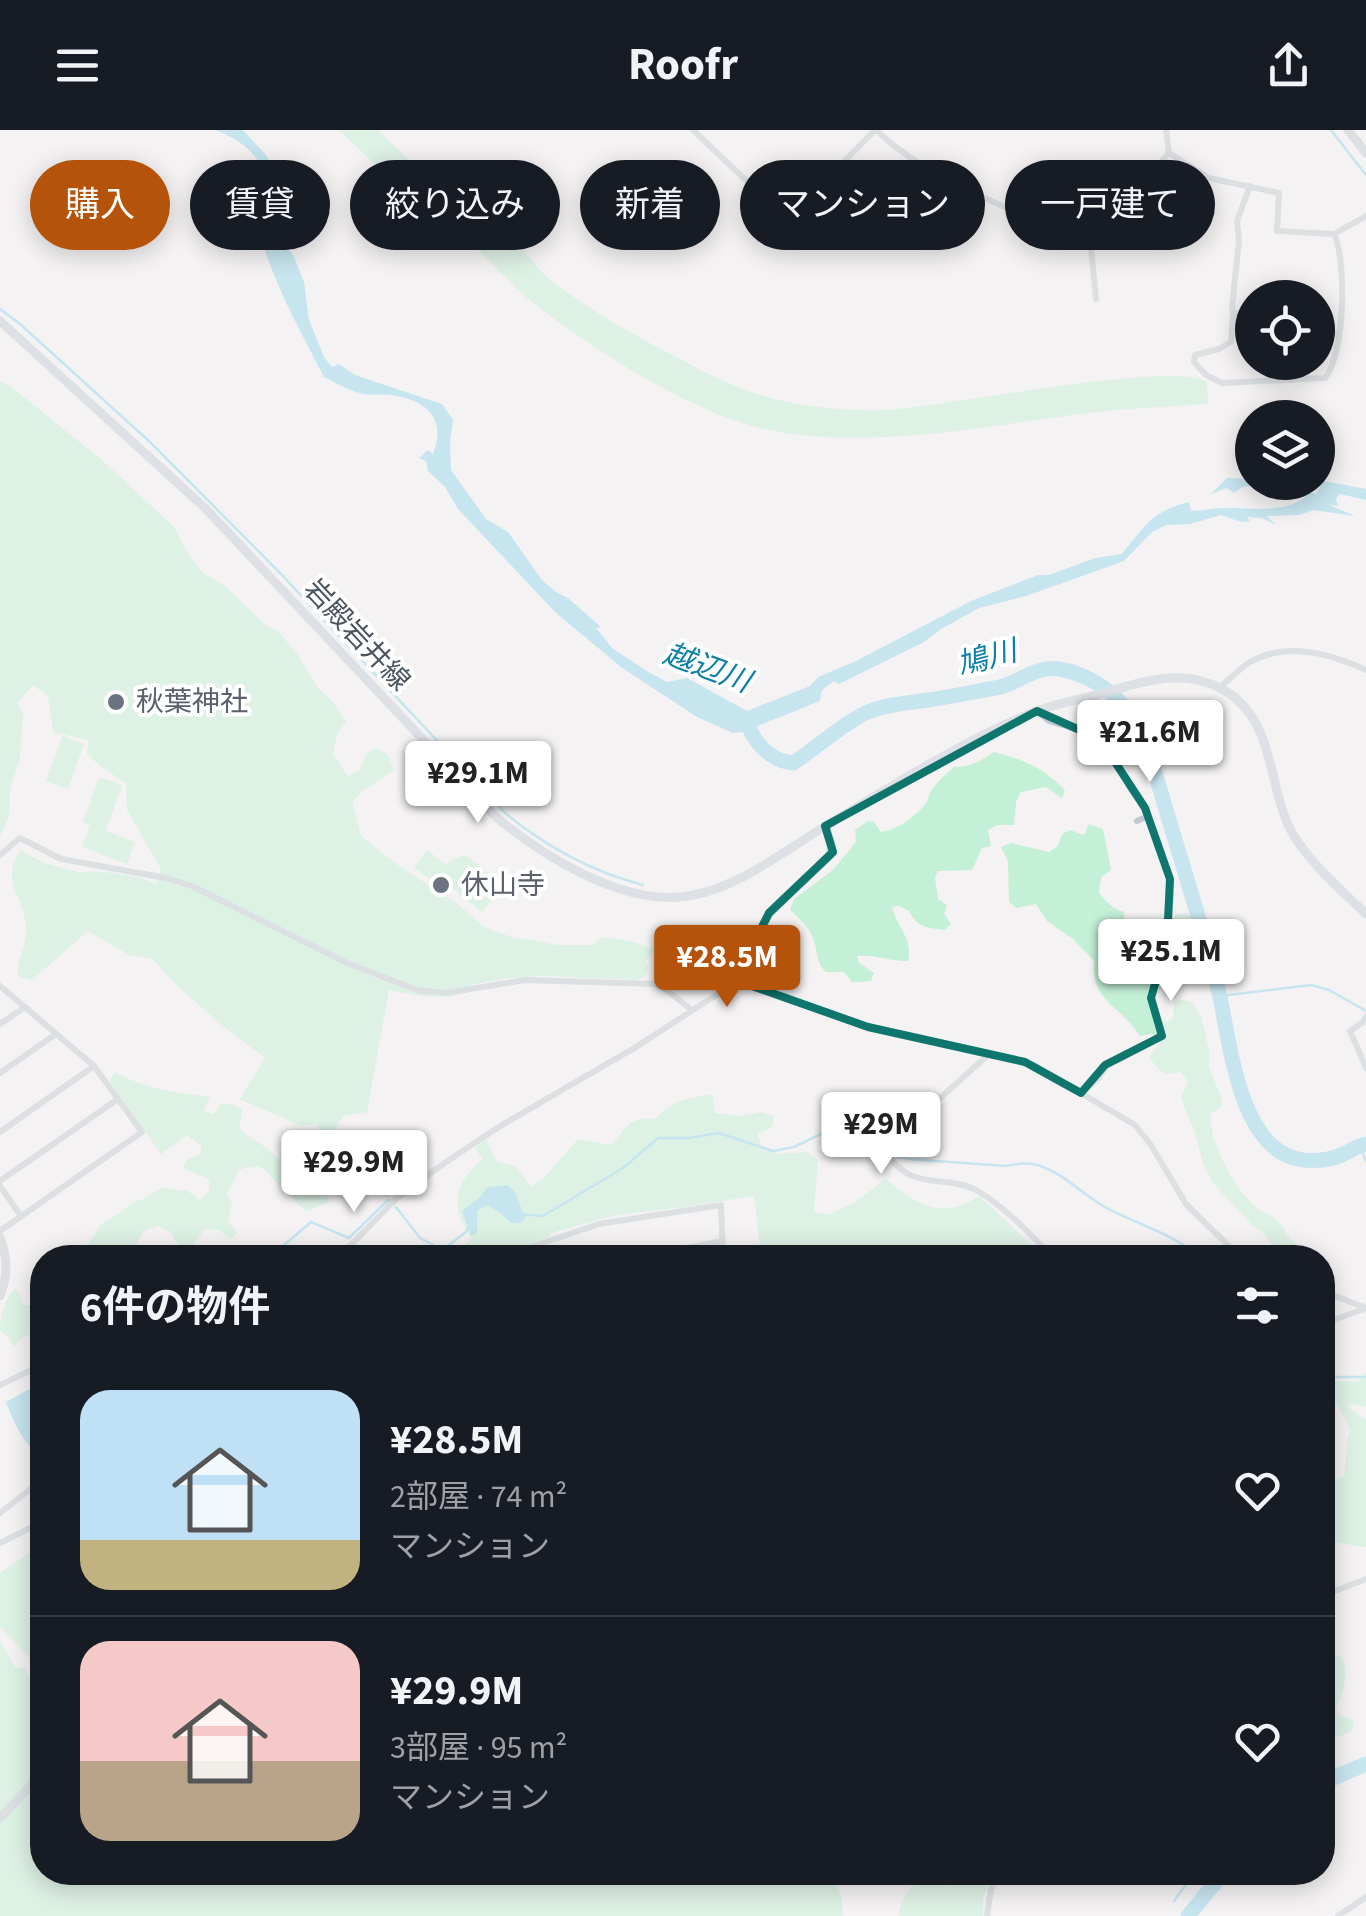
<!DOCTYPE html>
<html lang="ja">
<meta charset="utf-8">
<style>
body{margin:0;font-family:"Source Sans 3","Noto Sans JP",sans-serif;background:#242831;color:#f1f3f6;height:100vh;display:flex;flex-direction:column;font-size:38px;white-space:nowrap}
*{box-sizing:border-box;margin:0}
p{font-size:32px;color:#9ea1a6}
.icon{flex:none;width:55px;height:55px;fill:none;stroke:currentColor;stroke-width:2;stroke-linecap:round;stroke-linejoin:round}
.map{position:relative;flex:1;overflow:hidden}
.side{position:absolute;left:30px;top:1115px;width:1305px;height:640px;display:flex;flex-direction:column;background:#171b24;border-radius:40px;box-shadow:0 5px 25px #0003}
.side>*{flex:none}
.top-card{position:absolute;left:30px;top:30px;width:1308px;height:90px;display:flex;gap:20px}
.controls{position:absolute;left:1235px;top:150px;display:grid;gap:20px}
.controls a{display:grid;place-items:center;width:100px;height:100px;border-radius:50%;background:#171b24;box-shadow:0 5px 25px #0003;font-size:50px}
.price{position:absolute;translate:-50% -85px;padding:0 22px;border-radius:10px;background:#fff;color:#222;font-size:32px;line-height:65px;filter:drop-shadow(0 2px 5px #0008)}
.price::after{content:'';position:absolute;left:50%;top:60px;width:30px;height:22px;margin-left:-15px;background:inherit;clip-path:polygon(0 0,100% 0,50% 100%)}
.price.on{background:#b45309;color:#fff}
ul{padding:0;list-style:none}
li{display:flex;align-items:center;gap:30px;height:250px;padding:0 50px}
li+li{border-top:2px solid #363941}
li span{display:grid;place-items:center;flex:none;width:280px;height:200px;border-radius:30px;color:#555}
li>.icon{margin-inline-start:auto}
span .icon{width:120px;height:120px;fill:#fffc;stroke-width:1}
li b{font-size:42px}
h2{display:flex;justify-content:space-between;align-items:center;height:120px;padding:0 50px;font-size:42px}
.pill{padding:0 35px;border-radius:45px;background:#171b24;box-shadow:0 5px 25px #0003;font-size:35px;line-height:90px}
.pill.on{background:#b45309;color:#fff}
header{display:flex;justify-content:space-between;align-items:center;height:130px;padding:0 50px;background:#171b24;font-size:45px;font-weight:700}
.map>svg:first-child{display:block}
.green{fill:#c3f0d6}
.water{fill:#91d5ec}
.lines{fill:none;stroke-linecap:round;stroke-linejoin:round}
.stream{stroke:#91d5ec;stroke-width:2.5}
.river{stroke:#91d5ec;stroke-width:15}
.minor{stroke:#c1c9d1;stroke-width:6}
.tertiary{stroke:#c1c9d1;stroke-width:9}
.secondary{stroke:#c1cad5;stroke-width:9}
.marked{fill:none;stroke:#0f766e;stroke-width:8;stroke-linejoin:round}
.worship-dot{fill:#6b7280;stroke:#fff;stroke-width:4}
.labels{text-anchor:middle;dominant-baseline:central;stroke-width:8;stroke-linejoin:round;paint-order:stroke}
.street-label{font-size:28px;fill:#4a5560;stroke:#fff}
.worship-label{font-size:28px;fill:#5b616d;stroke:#fff;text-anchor:start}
.water-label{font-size:30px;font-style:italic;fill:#0e80a7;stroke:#fff}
</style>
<header><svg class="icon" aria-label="menu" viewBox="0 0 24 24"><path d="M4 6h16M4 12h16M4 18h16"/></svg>Roofr<svg class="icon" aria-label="share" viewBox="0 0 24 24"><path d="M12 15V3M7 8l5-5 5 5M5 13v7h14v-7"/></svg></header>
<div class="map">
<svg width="1366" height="1786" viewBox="0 0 1366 1786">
<rect width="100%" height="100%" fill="#f4f2f2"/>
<g class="green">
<polygon points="339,0 378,0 410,31 445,58 424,81"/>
<path d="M451 63C473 80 497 96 517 114 530 127 540 142 554 153 593 182 635 206 678 228 712 246 745 263 784 271 814 278 851 281 882 280 939 279 1173 229 1207 252L1208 274C1166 277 1123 278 1080 284 979 297 840 325 742 293 670 268 606 227 545 182 516 161 498 139 473 115 461 102 444 95 437 77L443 67Z"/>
<path d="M0 251 10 256 102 330 174 397 189 425 203 443 224 455 262 492 279 502 298 525 318 558 332 571 346 591 337 605 333 624 348 646 359 641 366 624 376 618 388 625 394 640 363 661 352 672 361 706 398 735 459 775 484 797 514 808 533 810 555 815H593L601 808C620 808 638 812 655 820L646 831 649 838 644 847 636 850 543 846 510 848 474 854 452 867 422 866 389 860 367 982 343 986 329 1010 316 994 301 996 240 969 265 928 223 896 175 854 153 829 129 825 88 801 32 850 18 846C16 828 28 814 26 798 23 762 0 753 20 720L44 733 78 742H105L138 747 156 754 161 739 127 680 126 654C113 643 98 637 87 623L88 610 53 602 48 566 33 555 17 573 23 583 20 629 10 659 9 686 0 706Z"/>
<polygon points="62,606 84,614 68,659 46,651"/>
<path d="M994 622C1020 628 1048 640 1065 661L1062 668 1046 657 1021 662 1016 672 1014 695H997L988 700 991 716 982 718 972 740 938 741 935 748 938 769 947 775 944 784 951 794 945 800C928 798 917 798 909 781L899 776 892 777C898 799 913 808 908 831 890 831 874 824 857 826L859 833 874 843 871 851 852 852 844 842H826C815 831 818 821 813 808 808 796 800 789 790 780L794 769 833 740 856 712 855 700 868 691 874 692 881 702C897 700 913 688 924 676 929 670 927 669 931 661 937 652 946 644 954 637 970 637 981 631 994 622Z"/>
<polygon points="99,647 122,655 106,701 135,712 127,734 82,717 90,695 83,692"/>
<path d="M1089 694 1103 699 1111 740 1101 747 1099 763C1106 772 1113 779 1124 782V804L1130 819 1159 815 1170 809 1175 785 1187 783C1200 793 1206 820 1201 835L1183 839 1170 850 1162 849 1161 859 1148 868 1153 888 1164 892 1173 889 1174 874 1178 869 1192 872 1201 886 1209 920V937L1222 969 1221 977 1210 984C1210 1014 1234 1058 1256 1077 1261 1083 1271 1084 1277 1090 1285 1098 1287 1108 1297 1115V1120L1286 1127 1282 1126 1261 1101 1252 1095 1212 1052 1204 1036 1194 1000 1187 985 1181 967 1188 952 1181 942 1167 944 1159 940 1149 927 1160 913 1153 904 1140 906C1120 874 1091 873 1094 831L1073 809 1047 791 1036 774 1016 778 1009 772 1008 731 1001 717 1011 713 1049 722 1058 716 1062 704 1070 700 1084 705Z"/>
<polygon points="427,720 446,735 452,729 466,725 503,755 482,782 438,747 433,752 414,737"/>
<path d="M114 942C145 958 175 963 210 967L204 981 213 984 221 974H231L243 979 239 997C247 1008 258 1011 268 1019 278 1027 284 1037 295 1044L304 1038 316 1019 326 1027 337 1045 330 1049 325 1057 329 1072 306 1082C299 1074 291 1067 282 1058 265 1043 266 1030 239 1040L227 1065 232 1073 228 1092 238 1103 230 1109 219 1100 205 1099 190 1119 183 1123 171 1103 159 1096 144 1101 130 1124 120 1127H57L55 1121 59 1117 84 1116 89 1113 101 1094 117 1085 133 1072 144 1069 161 1058 188 1061 199 1070 209 1061V1050C201 1043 191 1044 183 1037L187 1030 200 1024 202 1016 187 1005 161 1024 110 952Z"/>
<path d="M712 964 715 983 742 986 759 982 774 986 772 997 758 1004 761 1017 778 1024 806 1022 818 1030 814 1082 828 1085 855 1072 886 1049C917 1075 941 1091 979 1066L1045 1127 1009 1119 999 1123V1128H921L917 1125 902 1128 761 1127 754 1066 684 1077 617 1085 550 1103 551 1106C533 1111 535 1119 524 1125 511 1132 473 1127 457 1127L458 1120 472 1109C450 1077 453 1055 482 1029L475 1017 486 1009 497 1032 515 1036 531 1057 545 1047 578 1009 611 1015C629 996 627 987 656 989 673 968 687 969 712 964Z"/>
<path d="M15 1159 20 1165 23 1175H34L39 1171 42 1175 37 1183 38 1187 42 1188V1201C30 1204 21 1207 14 1217L8 1207 0 1201C0 1187 4 1168 15 1159Z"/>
<path d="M1364 1243H1366V1277L1348 1274 1350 1279 1366 1290V1417C1352 1417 1334 1408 1323 1416V1403L1325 1400 1323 1389 1328 1373 1324 1363 1328 1352 1344 1347 1348 1306 1351 1300 1331 1264 1329 1253 1337 1251 1358 1252Z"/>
<polygon points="42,1414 42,1541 0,1497 0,1443"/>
<polygon points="0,1511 15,1537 26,1539 30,1549 31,1565 42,1575 42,1742 832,1743 842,1769 843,1786 0,1786"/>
<path d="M1323 1515 1335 1525 1341 1527C1352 1547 1341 1561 1336 1581L1341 1586 1351 1589 1354 1594 1352 1601 1338 1607 1323 1609Z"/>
<path d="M959 1743H992L983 1769V1786H899C900 1768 909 1759 923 1748L948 1756Z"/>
</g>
<g class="water">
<path d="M216 0H243L267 26 275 47 280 78C274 88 275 98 279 109H282L294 127 304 152 309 190 324 227 332 237 339 234 355 245 442 274 453 290 450 311 451 340 486 389 508 402 542 450 556 462 568 468 601 497 596 498 612 518 650 543 667 552 687 548 747 581 810 556 818 547 856 531 971 471 1038 445H1049L1095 428 1122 424C1145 396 1151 382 1189 372L1191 381C1202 381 1213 378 1224 378 1247 378 1288 383 1305 367L1300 360 1316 364 1320 357 1275 355 1262 362 1256 355 1242 357 1234 363 1227 358 1211 364 1227 348 1252 349V352L1324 351 1366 359V370L1340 364 1336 368 1338 376 1327 374 1355 386 1313 380 1299 385 1267 386 1276 395 1262 388 1247 387 1250 391 1241 392 1221 385 1190 394 1166 395 1152 402 1124 431 1026 466 979 478 941 499 924 512 839 554 834 551 822 560 820 571 743 602 733 603 697 587 621 537 555 482 458 379 445 357 428 341 426 331 419 328 428 320 433 324C447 288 427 271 392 265 382 264 370 266 360 263 348 260 335 252 324 247 302 204 277 160 263 114 255 88 275 56 258 31 248 15 232 7 216 0Z"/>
<polygon points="508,1055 516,1064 525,1088 520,1093 511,1093 500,1083 487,1075 477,1081 477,1103 471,1106 462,1081 479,1068 488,1057"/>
<path d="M42 1252V1330C24 1313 15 1296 6 1272Z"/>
</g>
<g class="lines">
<g class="stream">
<polyline points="1331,0 1366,45"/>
<path d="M0 179 20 194 150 312 281 444 505 683C545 716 593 742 643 755"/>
<polyline points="1220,866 1311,855 1329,860 1366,881"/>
<polyline points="1359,1015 1366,1031"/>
<path d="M896 1026 908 1029 1006 1036C1016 1034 1026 1032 1037 1035 1062 1042 1081 1063 1103 1076 1135 1094 1174 1103 1200 1128"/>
<polyline points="396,1077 420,1108 443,1120 467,1101 468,1098"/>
<polyline points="520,1084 543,1086 623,1038 658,1008 688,1008 719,1003 773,1021 794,1017 821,1004 837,1004 879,1019"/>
<polyline points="269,1128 311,1092 349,1108 388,1070 391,1071"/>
<polyline points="1322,1247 1366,1247"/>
<polyline points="1174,1771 1195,1742"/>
<polyline points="1187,1778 1192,1781"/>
</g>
<g class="river">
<path d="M745 588C753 611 768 630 793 633 818 617 843 593 868 582 887 574 908 573 928 570 950 567 972 562 995 558 1017 555 1035 535 1059 539 1083 543 1107 556 1123 576 1148 607 1161 665 1173 703 1189 756 1206 809 1219 863 1230 910 1238 1012 1294 1028 1306 1032 1327 1031 1339 1026 1348 1023 1356 1016 1366 1014"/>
<polyline points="1322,1653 1366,1634"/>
<polyline points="1188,1786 1224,1742"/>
</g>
<g class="minor">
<polyline points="693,0 791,93 822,54 875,0"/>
<path d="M876 0C922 43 980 68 1038 90 1055 96 1072 105 1090 107L1102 99 1169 23 1166 0"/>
<path d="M1169 23 1209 48 1279 63 1277 101 1334 104C1347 131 1345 225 1325 248L1222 253 1206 245 1194 232 1195 225 1219 219 1231 212 1233 182"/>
<path d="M822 54C844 71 871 86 896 70L943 115C964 103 969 88 976 65"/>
<polyline points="1250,56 1237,91 1239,111 1232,177 1233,182 1252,191"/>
<polyline points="1334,104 1366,86"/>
<polyline points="1090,107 1096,169"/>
<polyline points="1318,201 1338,204"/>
<path d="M1219 558C1229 550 1239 539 1250 532 1286 511 1331 524 1366 540"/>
<polyline points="1037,581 1049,591 1084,601 1110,618 1130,658 1145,678 1151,694 1170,749 1171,763 1167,811 1151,868 1162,906 1145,914 1123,928 1108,934 1099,948 1081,963"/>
<polyline points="1137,691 1148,686"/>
<polyline points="0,725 20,708 61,729 166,748 192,756 347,833 417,860 446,863 525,850 655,854 665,859 692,880"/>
<polyline points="0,856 94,936 142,1002 0,1101"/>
<polyline points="1366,887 1363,892 1350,901 1366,938"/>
<polyline points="0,894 25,877"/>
<path d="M988 925 938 970 910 990 883 1019C914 1067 944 1040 981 1063 1008 1080 1032 1106 1054 1128"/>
<polyline points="0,943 56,904"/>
<polyline points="0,1002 94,936"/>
<polyline points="0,1051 118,969"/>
<polyline points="0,1056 21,1086"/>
<polyline points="133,1128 137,1121 144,1121 149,1128"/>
<polyline points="338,1128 397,1068 446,1032 497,998 636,917 730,856 735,850 868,897 1035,936 1135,995 1151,1015 1186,1074 1241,1128"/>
<polyline points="499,1128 599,1094 721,1075 723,1128"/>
<polyline points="633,1128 723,1111"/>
<polyline points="1322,1161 1366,1178"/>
<polyline points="1322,1217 1331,1191 1366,1178"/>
<polyline points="0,1255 42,1235"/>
<polyline points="0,1383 42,1350"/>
<polyline points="0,1413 42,1392"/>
<polyline points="1322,1466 1366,1449"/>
<polyline points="987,1786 991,1759 999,1742"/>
<polyline points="1338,1786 1366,1767"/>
</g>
<g class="tertiary">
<polyline points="1348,0 1366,23"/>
<polyline points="735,850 769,783 830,725 831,715 825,696"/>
<path d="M0 1108C8 1129 8 1145 0 1166"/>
<polyline points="0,1688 42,1644"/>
</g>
<path class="secondary" d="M0 191 205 378 496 687C543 726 617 772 679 767 731 763 778 725 821 699 854 679 886 659 919 640 956 619 995 597 1034 582 1057 573 1083 569 1107 562 1147 550 1185 538 1224 560 1278 592 1266 659 1294 706 1313 736 1341 760 1366 784"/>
</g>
<path d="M0 0H1366V1786H0ZM1037 581 1100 609 1145 678 1170 749 1167 811 1151 868 1162 906 1105 935 1081 963 1025 932 868 897 735 850 769 783 833 722 825 696Z" fill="#f4f2f2" fill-opacity=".55" fill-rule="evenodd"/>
<path class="marked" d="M1037 581 1100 609 1145 678 1170 749 1167 811 1151 868 1162 906 1105 935 1081 963 1025 932 868 897 735 850 769 783 833 722 825 696Z"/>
<g class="worship-dot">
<circle cx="116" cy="572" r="10"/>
<circle cx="441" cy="755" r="10"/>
</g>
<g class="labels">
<g class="street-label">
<text transform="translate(357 505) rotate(47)">岩殿岩井線</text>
</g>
<g class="worship-label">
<text x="136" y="572">秋葉神社</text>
<text x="461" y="755">休山寺</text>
</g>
<g class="water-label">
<text transform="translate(987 528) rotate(-15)">鳩川</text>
<text transform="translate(707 538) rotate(20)">越辺川</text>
</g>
</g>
</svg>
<div class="controls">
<a><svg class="icon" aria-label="locate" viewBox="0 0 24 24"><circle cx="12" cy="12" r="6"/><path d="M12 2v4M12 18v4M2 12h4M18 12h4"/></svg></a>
<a><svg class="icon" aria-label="layers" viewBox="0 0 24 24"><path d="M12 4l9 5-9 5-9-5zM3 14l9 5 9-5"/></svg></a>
</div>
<b class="price" style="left:1150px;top:655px">¥21.6M</b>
<b class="price" style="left:478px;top:696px">¥29.1M</b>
<b class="price" style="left:1171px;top:874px">¥25.1M</b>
<b class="price on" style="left:727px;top:880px">¥28.5M</b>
<b class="price" style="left:881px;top:1047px">¥29M</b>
<b class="price" style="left:354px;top:1085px">¥29.9M</b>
<div class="top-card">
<a class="pill on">購入</a>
<a class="pill">賃貸</a>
<a class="pill">絞り込み</a>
<a class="pill">新着</a>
<a class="pill">マンション</a>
<a class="pill">一戸建て</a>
</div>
<section class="side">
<h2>6件の物件<svg class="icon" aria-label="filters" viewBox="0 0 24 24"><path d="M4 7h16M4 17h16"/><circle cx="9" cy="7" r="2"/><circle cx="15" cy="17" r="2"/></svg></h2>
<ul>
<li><span style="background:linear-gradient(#bfe0f5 75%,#c2b280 0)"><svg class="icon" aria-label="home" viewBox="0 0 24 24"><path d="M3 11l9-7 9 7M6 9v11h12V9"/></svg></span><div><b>¥28.5M</b><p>2部屋 · 74 m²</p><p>マンション</p></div><svg class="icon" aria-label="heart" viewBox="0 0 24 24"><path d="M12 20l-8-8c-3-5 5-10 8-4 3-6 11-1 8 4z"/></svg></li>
<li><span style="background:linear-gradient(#f6c9c9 60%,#b9a48a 0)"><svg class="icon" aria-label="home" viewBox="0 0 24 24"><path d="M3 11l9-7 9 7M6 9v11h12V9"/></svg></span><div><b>¥29.9M</b><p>3部屋 · 95 m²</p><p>マンション</p></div><svg class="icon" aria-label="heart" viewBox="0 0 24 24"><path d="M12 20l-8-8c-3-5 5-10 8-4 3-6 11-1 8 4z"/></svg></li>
</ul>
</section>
</div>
